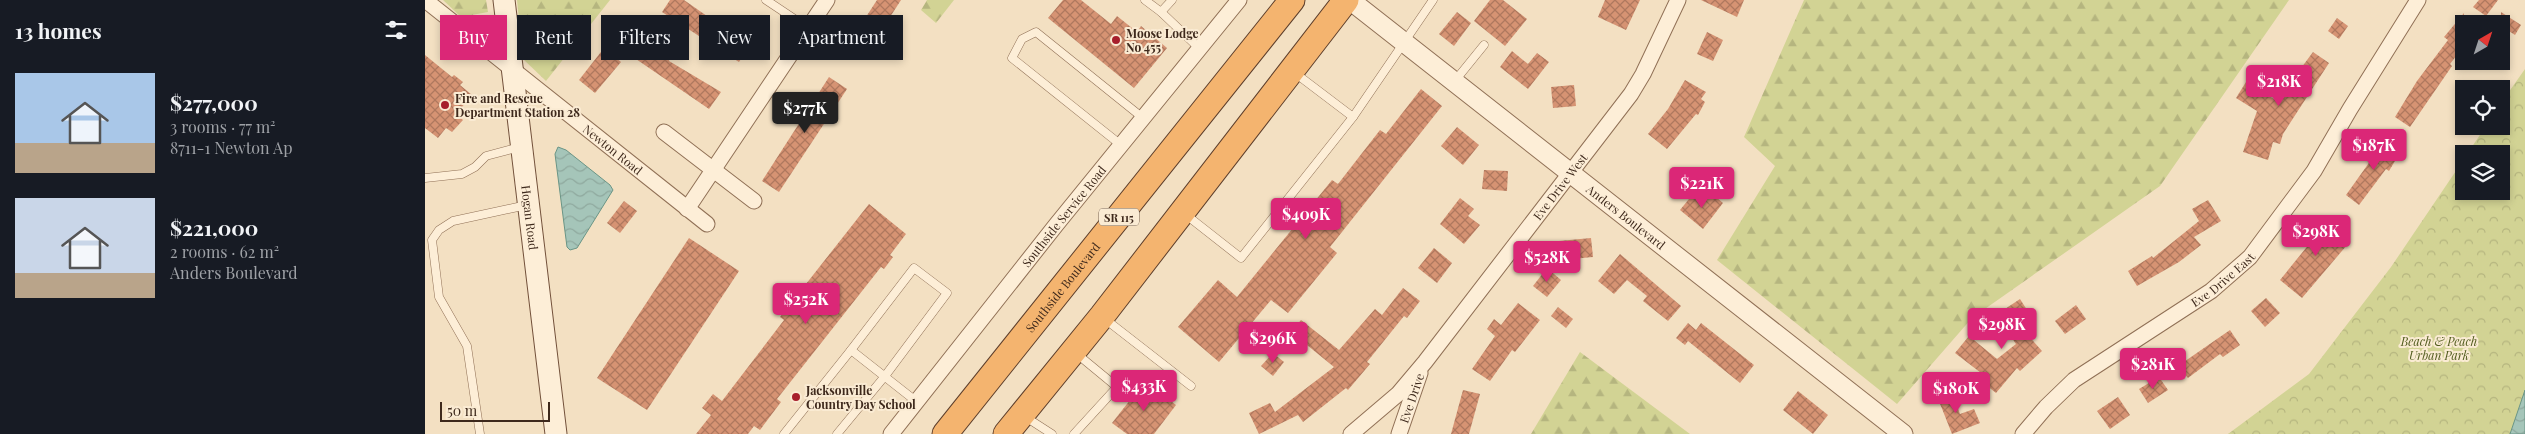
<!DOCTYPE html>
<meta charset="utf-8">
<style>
body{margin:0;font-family:"Playfair Display",serif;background:#20242c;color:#f1f3f6;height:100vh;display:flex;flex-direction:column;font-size:19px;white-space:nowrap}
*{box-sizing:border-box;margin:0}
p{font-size:16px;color:#9ea1a6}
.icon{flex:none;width:28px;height:28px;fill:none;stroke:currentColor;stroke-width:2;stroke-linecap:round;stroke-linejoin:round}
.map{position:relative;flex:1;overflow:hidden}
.drawer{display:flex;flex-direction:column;background:#171b24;width:425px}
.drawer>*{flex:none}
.guide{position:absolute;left:15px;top:15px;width:475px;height:45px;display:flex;gap:10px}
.needle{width:32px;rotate:39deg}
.tools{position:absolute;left:2030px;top:15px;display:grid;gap:10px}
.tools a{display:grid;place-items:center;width:55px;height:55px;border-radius:0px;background:#171b24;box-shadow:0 2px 8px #0003;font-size:25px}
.scale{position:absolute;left:15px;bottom:12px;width:110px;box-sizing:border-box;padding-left:5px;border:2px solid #3e291c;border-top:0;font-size:14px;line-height:18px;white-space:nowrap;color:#3e291c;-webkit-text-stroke:4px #faebd3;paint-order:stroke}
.price{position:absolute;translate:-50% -42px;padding:0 11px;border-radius:5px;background:#db2777;color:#fff;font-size:16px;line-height:32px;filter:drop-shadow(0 1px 2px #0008)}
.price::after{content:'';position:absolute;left:50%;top:30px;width:15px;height:11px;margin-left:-8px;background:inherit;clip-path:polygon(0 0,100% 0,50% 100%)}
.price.active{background:#222;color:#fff}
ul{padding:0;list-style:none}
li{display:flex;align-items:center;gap:15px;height:125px;padding:0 15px}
li span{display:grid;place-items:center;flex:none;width:140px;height:100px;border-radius:0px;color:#555}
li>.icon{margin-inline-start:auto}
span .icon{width:60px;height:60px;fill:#fffc;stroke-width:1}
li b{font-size:21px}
h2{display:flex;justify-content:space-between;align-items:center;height:60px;padding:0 15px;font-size:21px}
.tag{padding:0 18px;border-radius:0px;background:#171b24;box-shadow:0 2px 8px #0003;font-size:18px;line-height:45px}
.tag.active{background:#db2777;color:#fff}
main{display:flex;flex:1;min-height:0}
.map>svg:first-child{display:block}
.forest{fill:url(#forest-firs)}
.park{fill:url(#park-crowns)}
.water{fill:url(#water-waves);stroke:#6a9586}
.building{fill:url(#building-cross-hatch)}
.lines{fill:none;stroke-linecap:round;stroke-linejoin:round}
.service-casing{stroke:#907056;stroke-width:9}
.minor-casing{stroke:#907056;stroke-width:17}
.tertiary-casing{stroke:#907056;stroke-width:21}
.secondary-casing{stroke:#72503a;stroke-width:23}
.trunk-casing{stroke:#5d3e2b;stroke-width:27}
.service{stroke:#fdeed7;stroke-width:8}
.minor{stroke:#fdeed7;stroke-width:15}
.tertiary{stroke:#fdeed7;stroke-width:19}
.secondary{stroke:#fdeed7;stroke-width:21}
.trunk{stroke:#f4b46f;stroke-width:25}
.poi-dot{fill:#a71f2c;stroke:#faebd3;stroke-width:2}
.labels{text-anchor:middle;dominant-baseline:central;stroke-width:4;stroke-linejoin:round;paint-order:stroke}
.shield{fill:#faebd3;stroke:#766353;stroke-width:1}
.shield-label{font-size:11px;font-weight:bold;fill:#3e291c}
.poi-label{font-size:12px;font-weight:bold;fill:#3e291c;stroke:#faebd3;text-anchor:start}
.street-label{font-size:12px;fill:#3e291c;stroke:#faebd3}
.park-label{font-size:12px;font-style:italic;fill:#535d20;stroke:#faebd3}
</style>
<main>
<section class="drawer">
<h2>13 homes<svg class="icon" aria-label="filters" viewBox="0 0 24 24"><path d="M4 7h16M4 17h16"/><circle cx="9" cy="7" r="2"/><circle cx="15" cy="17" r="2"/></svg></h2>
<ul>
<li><span style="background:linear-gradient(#a9c7e8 70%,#b9a48a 0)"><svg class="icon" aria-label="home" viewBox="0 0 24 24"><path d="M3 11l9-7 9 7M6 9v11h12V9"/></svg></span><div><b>$277,000</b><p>3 rooms · 77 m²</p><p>8711-1 Newton Ap</p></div></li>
<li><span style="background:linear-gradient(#c9d6e8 75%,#b9a48a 0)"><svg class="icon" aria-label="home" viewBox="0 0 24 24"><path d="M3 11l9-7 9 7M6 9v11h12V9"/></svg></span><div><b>$221,000</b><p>2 rooms · 62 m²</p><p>Anders Boulevard</p></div></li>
</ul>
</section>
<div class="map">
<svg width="2100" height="434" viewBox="0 0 2100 434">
<defs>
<pattern id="forest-firs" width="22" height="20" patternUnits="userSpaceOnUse" patternTransform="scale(1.25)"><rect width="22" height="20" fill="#d2d394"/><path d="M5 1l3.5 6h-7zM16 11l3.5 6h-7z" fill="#b5b57f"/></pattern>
<pattern id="park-crowns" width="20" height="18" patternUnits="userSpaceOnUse" patternTransform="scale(1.25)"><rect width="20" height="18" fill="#d2d394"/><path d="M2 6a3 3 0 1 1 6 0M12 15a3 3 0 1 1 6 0" fill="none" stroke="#b5b57f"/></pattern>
<pattern id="water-waves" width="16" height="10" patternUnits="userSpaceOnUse" patternTransform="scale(1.25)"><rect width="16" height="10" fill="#a5c5b9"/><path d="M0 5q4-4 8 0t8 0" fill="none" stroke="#8fa99e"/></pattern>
<pattern id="building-cross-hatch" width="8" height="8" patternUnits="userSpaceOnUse" patternTransform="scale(1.25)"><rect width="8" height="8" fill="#d69373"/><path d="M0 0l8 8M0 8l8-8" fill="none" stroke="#af785e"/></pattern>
</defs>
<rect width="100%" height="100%" fill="#f3e0c2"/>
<g class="forest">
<polygon points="18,0 61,0 63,12 36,17"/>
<polygon points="92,0 185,0 121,81 98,59"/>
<polygon points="502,0 529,0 511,23 496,10"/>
<polygon points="1379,0 1864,0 1735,186 1547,318 1472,404 1292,260 1350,166 1319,137"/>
<polygon points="1155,352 1265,434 1106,434"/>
</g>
<polygon class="park" points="2100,69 2100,434 1803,434 1884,374 1966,267 2039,159 2039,191 2076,191 2076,154 2042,154 2061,126 2076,126 2076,103"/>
<g class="water">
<polygon points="133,147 141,150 185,185 188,190 152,248 145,250 142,247 130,154"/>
<polygon points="2100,390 2100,434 2085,434"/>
</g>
<g class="building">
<polygon points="245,0 259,0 315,39 313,42 323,48 314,62 237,12"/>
<polygon points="452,0 476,0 456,31 439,20"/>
<polygon points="638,0 656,0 686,24 692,16 712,32 716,26 742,48 709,88 623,18"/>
<polygon points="1065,0 1078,0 1102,19 1080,46 1049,21"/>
<polygon points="1180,0 1215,0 1201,30 1173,17"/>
<polygon points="1276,0 1319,0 1312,17"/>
<polygon points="2054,0 2073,0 2061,16 2048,7"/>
<polygon points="1032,12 1046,23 1029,46 1014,34"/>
<polygon points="2076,12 2096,25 2090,35 2076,26"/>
<polygon points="2039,13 2039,46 2025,64 2027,66 1985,127 1970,117 1992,81 2023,40 2019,37"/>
<polygon points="1912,18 1923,26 1914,39 1903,31"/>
<polygon points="1282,32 1298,40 1288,61 1272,54"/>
<polygon points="218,42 245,58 244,61 296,92 284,109 208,57"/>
<polygon points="179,48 196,62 170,93 154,80"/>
<polygon points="1087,51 1103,64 1112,53 1124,62 1103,89 1075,67"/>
<polygon points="1888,52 1904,63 1858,134 1855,144 1848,142 1843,160 1818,152 1832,111 1811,98 1821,82 1852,101 1863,82 1865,83"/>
<polygon points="0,55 27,77 29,75 38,82 35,85 47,95 31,114 38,120 27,132 21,128 13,138 0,128"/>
<polygon points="404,77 422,89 354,192 337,181"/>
<polygon points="1260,80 1281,92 1276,99 1280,102 1273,115 1271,114 1242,149 1223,134 1243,109"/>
<polygon points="1149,85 1151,106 1128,108 1126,87"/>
<polygon points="996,89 1017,106 905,247 912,253 863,313 846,300 794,362 753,327 793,280 812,297 907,180 913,184 955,130 961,134"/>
<polygon points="1032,127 1054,145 1038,165 1016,146"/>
<polygon points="1957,140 1976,151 1964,171 1961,169 1934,205 1921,195 1946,160"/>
<polygon points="1059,170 1083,171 1082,191 1057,189"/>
<polygon points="1285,192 1298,203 1278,229 1255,210 1268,194 1277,202"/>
<polygon points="1035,198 1049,209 1043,216 1055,225 1039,244 1015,224"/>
<polygon points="1783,200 1796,221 1769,237 1776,245 1754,262 1712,286 1703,271 1727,256 1728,258 1774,221 1767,209"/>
<polygon points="199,201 212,211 195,233 182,223"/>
<polygon points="444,204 481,234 465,255 468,257 459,269 456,267 352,399 356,402 335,430 329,426 323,434 271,434 286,415 277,408 288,394 297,401 359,320 355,317"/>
<polygon points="1910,215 1923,226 1914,238 1922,245 1877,298 1855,280 1885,243 1879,238 1887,228 1894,234"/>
<polygon points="264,238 314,271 222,410 172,378"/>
<polygon points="1166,238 1168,257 1136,260 1134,241"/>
<polygon points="1009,248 1027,263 1012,283 993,268"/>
<polygon points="1195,254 1256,306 1243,321 1218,301 1222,296 1202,280 1189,294 1173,281"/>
<polygon points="1122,268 1136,280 1122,297 1108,286"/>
<polygon points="978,288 995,301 982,318 979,316 942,362 945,364 923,390 921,388 878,422 873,415 834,434 824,413 845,403 850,412 909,367 866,332 876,320 914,350 950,309 957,315"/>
<polygon points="1841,298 1855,313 1840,327 1826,311"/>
<polygon points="1595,299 1604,313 1591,322 1617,351 1595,371 1592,368 1571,393 1556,381 1560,376 1530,353 1544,336 1572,359 1591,344 1571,315"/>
<polygon points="1093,303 1115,320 1090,352 1087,350 1065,381 1047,369 1070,336 1062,329 1069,319 1076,325"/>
<polygon points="1651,305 1661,319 1640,334 1630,321"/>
<polygon points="1133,307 1148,319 1141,328 1126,316"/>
<polygon points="1263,323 1271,330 1276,323 1329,365 1315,383 1263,341 1260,345 1251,338"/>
<polygon points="1805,330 1815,345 1798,357 1795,354 1763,378 1753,366"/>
<polygon points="848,353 859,362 848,376 836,366"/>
<polygon points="1734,377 1743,390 1723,403 1714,389"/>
<polygon points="720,381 751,405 729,434 702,434 687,423"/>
<polygon points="1038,390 1055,394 1044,434 1026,434"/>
<polygon points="1526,390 1535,414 1549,409 1555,423 1527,434 1512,396"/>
<polygon points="1373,391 1403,415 1388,434 1358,410"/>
<polygon points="1693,397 1705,415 1685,429 1672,411"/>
</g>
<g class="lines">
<defs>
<g id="service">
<polyline points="341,0 383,28"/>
<polyline points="720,0 736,12 774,48"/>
<polyline points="736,12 747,0"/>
<polyline points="870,73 928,117"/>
<polyline points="1029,82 1059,45"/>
<polyline points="696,145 587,58 597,39 611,32 718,118"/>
<polyline points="0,178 37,174 50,167 61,156 95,147"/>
<polyline points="760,214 816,258 928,117 1008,0"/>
<polyline points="680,319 766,386"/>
<polyline points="599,416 627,434"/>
<polyline points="55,434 42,346 14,297 7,240 14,230 28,221 102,205"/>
<polyline points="359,434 426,350 492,402"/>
<polyline points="412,434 460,376 522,293 489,268 426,350"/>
<polyline points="649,434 692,387 652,354"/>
</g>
<g id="minor">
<path id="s1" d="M0 0 282 224"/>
<polyline points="239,132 329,201"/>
<polyline points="262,209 402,0"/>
<path id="s2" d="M466 434 631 225 814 0"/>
<path id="s3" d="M926 434 973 394 1000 362 1206 94 1218 74 1253 0"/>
<path id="s4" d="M974 434 995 373"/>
<path id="s5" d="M1598 434 1621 407 1649 380 1786 291 1825 257 1889 171 1925 109 1993 0"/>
</g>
<g id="tertiary">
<path id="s6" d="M925 0 1478 434"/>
</g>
<g id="secondary">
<path id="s7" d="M79 0 131 434"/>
</g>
<g id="trunk">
<path id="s8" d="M520 434 867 0"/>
<polyline points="581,434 677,316 921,0"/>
</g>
</defs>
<use href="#service" class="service-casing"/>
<use href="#minor" class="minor-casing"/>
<use href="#tertiary" class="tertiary-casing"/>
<use href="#secondary" class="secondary-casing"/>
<use href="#trunk" class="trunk-casing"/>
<use href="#service" class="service"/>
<use href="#minor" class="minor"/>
<use href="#tertiary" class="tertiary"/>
<use href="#secondary" class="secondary"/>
<use href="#trunk" class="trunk"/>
</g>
<g class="poi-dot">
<circle cx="691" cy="40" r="5"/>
<circle cx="20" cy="105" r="5"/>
<circle cx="371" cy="397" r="5"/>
</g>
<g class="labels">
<rect class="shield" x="674" y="208.5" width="40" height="17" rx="4"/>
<g class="shield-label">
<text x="694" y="217">SR 115</text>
</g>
<g class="poi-label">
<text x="701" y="33">Moose Lodge<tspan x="701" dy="14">No 455</tspan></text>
<text x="30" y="98">Fire and Rescue<tspan x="30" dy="14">Department Station 28</tspan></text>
<text x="381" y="390">Jacksonville<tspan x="381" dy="14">Country Day School</tspan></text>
</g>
<g class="street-label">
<text stroke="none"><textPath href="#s1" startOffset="240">Newton Road</textPath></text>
<text stroke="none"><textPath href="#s3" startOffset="325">Eve Drive West</textPath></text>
<text stroke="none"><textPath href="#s2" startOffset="278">Southside Service Road</textPath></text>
<text stroke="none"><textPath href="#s7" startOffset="219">Hogan Road</textPath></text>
<text stroke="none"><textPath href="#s6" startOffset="351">Anders Boulevard</textPath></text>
<text stroke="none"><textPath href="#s5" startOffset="254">Eve Drive East</textPath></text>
<text stroke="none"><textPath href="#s8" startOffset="188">Southside Boulevard</textPath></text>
<text stroke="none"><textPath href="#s4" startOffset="38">Eve Drive</textPath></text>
</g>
<g class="park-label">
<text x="2014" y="341">Beach &amp; Peach<tspan x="2014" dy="14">Urban Park</tspan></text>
</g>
</g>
</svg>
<div class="tools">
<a><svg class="needle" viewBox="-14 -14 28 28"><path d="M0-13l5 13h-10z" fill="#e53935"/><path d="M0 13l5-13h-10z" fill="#9ea1a6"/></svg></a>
<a><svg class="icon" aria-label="locate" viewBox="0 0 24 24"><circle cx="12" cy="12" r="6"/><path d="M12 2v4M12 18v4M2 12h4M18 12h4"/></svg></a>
<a><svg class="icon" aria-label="layers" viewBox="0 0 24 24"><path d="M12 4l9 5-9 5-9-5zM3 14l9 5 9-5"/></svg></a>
</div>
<div class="scale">50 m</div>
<b class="price" style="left:1854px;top:107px">$218K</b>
<b class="price active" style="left:380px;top:134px">$277K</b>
<b class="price" style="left:1949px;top:171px">$187K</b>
<b class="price" style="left:1277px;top:209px">$221K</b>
<b class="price" style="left:881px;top:240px">$409K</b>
<b class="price" style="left:1891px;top:257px">$298K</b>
<b class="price" style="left:1122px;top:283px">$528K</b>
<b class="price" style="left:381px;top:325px">$252K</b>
<b class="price" style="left:1577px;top:350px">$298K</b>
<b class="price" style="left:848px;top:364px">$296K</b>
<b class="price" style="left:1728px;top:390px">$281K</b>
<b class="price" style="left:719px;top:412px">$433K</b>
<b class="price" style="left:1531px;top:414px">$180K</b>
<div class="guide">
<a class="tag active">Buy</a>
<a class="tag">Rent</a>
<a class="tag">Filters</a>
<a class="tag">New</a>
<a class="tag">Apartment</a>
</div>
</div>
</main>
